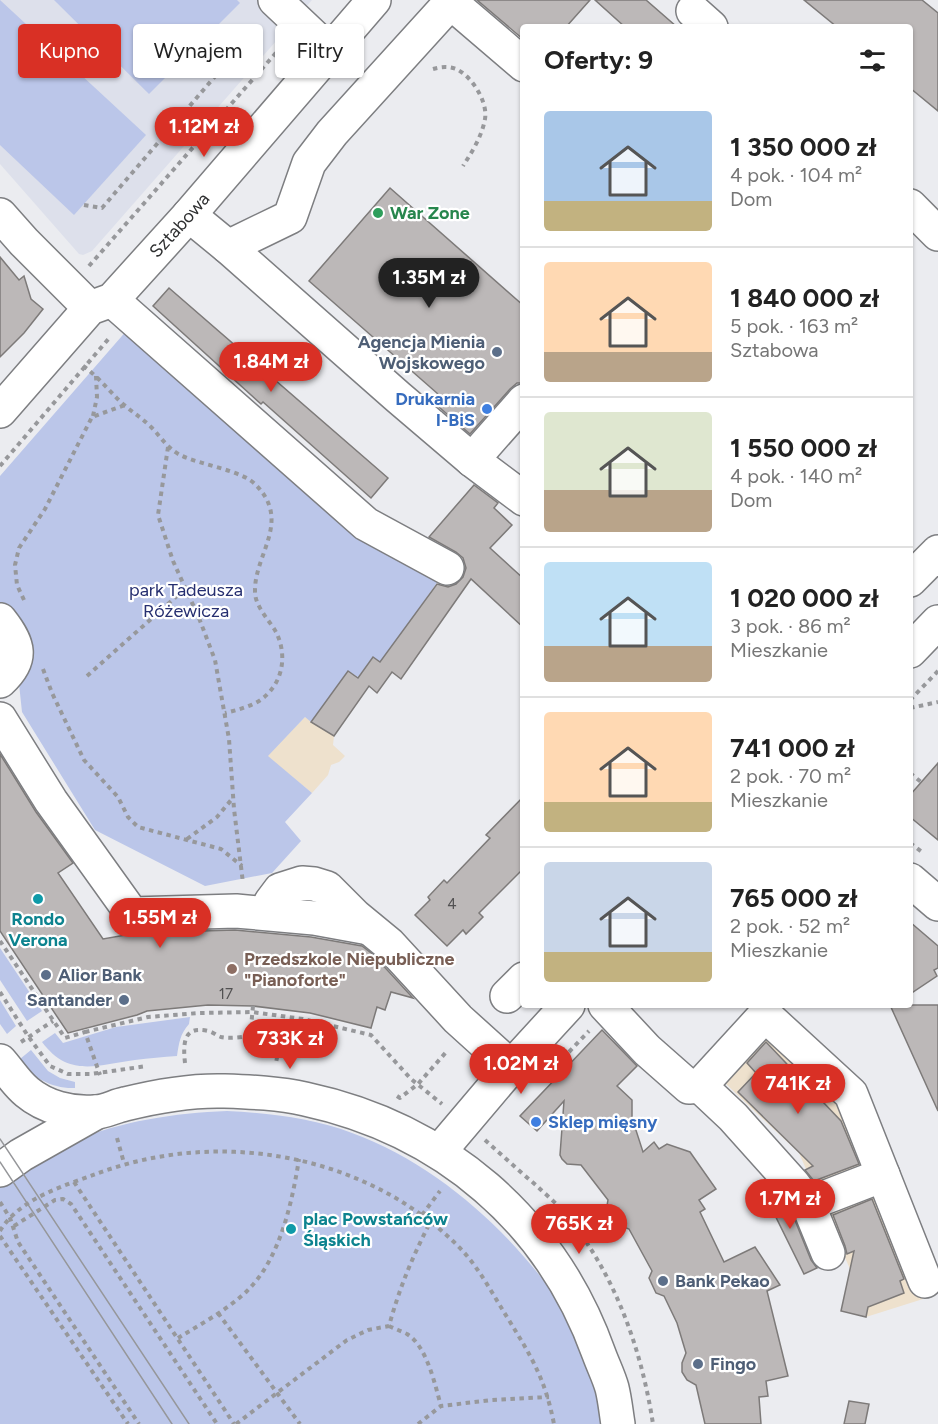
<!DOCTYPE html>
<html lang="pl">
<meta charset="utf-8">
<style>
body{margin:0;font-family:Figtree,sans-serif;background:#f2f2f2;color:#222;height:100vh;display:flex;flex-direction:column;font-size:22px;white-space:nowrap}
*{box-sizing:border-box;margin:0}
p{font-size:20px;color:#767676}
.icon{flex:none;width:33px;height:33px;fill:none;stroke:currentColor;stroke-width:2;stroke-linecap:round;stroke-linejoin:round}
.map{position:relative;flex:1;overflow:hidden}
.panel{position:absolute;left:520px;top:24px;width:393px;height:984px;display:flex;flex-direction:column;background:#fff;border-radius:6px;box-shadow:0 2px 4px #0004}
.panel>*{flex:none}
.hud{position:absolute;left:18px;top:24px;width:412px;height:54px;display:flex;gap:12px}
.price{position:absolute;translate:-50% -51px;padding:0 14px;border-radius:21px;background:#d93025;color:#fff;font-size:20px;line-height:39px;filter:drop-shadow(0 2px 3px #0008)}
.price::after{content:'';position:absolute;left:50%;top:36px;width:18px;height:14px;margin-left:-9px;background:inherit;clip-path:polygon(0 0,100% 0,50% 100%)}
.price.active{background:#222;color:#fff}
ul{padding:0;list-style:none}
li{display:flex;align-items:center;gap:18px;height:150px;padding:0 24px}
li+li{border-top:2px solid #e0e0e0}
li span{display:grid;place-items:center;flex:none;width:168px;height:120px;border-radius:6px;color:#555}
li>.icon{margin-inline-start:auto}
span .icon{width:72px;height:72px;fill:#fffc;stroke-width:1}
li b{font-size:26px}
h2{display:flex;justify-content:space-between;align-items:center;height:72px;padding:0 24px;font-size:26px}
.tag{padding:0 21px;border-radius:6px;background:#fff;box-shadow:0 2px 4px #0004;font-size:21px;line-height:54px}
.tag.active{background:#d93025;color:#fff}
.map>svg:first-child{display:block}
.industrial{fill:#eee1cd}
.built{fill:#dde0eb}
.green{fill:#bbc6e9}
.building{fill:#bcb8b8;stroke:#7d7a79;stroke-width:1.5}
.lines{fill:none;stroke-linecap:round;stroke-linejoin:round}
.minor-casing{stroke:#7d7e81;stroke-width:36}
.major-casing{stroke:#7d7e81;stroke-width:36}
.path{stroke:#97989b;stroke-width:4;stroke-dasharray:4.5 4.5;stroke-linecap:butt}
.minor{stroke:#fff;stroke-width:33}
.major{stroke:#fff;stroke-width:33}
.tram{stroke:#96979a;stroke-width:1.5}
.leisure-dot{fill:#2e9e5b;stroke:#fff;stroke-width:2}
.service-dot{fill:#5c6f8a;stroke:#fff;stroke-width:2}
.shop-dot{fill:#3f7fe0;stroke:#fff;stroke-width:2}
.culture-dot{fill:#0f9aa8;stroke:#fff;stroke-width:2}
.education-dot{fill:#8d6e63;stroke:#fff;stroke-width:2}
.labels{text-anchor:middle;dominant-baseline:central;stroke-width:4.5;stroke-linejoin:round;paint-order:stroke}
.number-label{font-size:15px;fill:#525152}
.leisure-label{font-size:18px;font-weight:bold;fill:#27864d;stroke:#fff;text-anchor:start}
.street-label{font-size:18px;fill:#2e2f30;stroke:#fff}
.service-label{font-size:18px;font-weight:bold;fill:#4e5e75;stroke:#fff;text-anchor:start}
.shop-label{font-size:18px;font-weight:bold;fill:#366cbe;stroke:#fff;text-anchor:end}
.park-label{font-size:18px;fill:#262f70;stroke:#fff}
.culture-label{font-size:18px;font-weight:bold;fill:#0d838f;stroke:#fff}
.education-label{font-size:18px;font-weight:bold;fill:#785e54;stroke:#fff;text-anchor:start}
</style>
<div class="map">
<svg width="938" height="1424" viewBox="0 0 938 1424">
<rect width="100%" height="100%" fill="#ebecf0"/>
<g class="industrial">
<polygon points="305,717 334,736 333,745 345,756 339,762 331,765 328,775 312,793 267,756"/>
<polygon points="770,1034 848,1115 923,1299 866,1317 841,1311 850,1269 799,1153 725,1083"/>
</g>
<polygon class="built" points="0,0 312,0 92,251 83,255 79,254 0,164"/>
<g class="green">
<polygon points="0,0 146,135 74,215 0,145"/>
<polygon points="54,0 237,0 240,3 149,94"/>
<polygon points="128,329 443,574 381,663 373,657 358,677 348,671 311,722 305,717 268,756 312,793 285,822 301,841 272,873 205,886 95,830 22,712 12,618 0,604 0,476"/>
<polygon points="0,948 42,1011 27,1021 0,980"/>
<polygon points="0,1000 16,1026 7,1034 0,1024"/>
<path d="M190 1017 189 1024C180 1034 179 1043 177 1056 163 1057 149 1058 135 1060 97 1065 69 1078 42 1042L55 1033 63 1043 116 1027Z"/>
<path d="M31 1050 48 1071 60 1078 75 1082V1088C53 1089 31 1078 20 1059Z"/>
<path d="M227 1111C268 1113 313 1118 352 1133 437 1164 510 1231 561 1304 566 1313 570 1324 574 1333 587 1363 598 1391 603 1424H0V1185C23 1171 47 1153 72 1142 120 1121 175 1113 227 1111Z"/>
</g>
<g class="building">
<polygon points="477,0 590,0 566,27 524,27 524,40"/>
<polygon points="595,0 646,0 677,27 625,27"/>
<polygon points="804,0 922,0 938,13 938,111 910,88 910,27 837,27"/>
<polygon points="390,188 524,306 524,383 517,383 510,389 470,434 432,401 438,394 309,281"/>
<polygon points="0,257 19,280 24,276 31,299 43,309 24,333 0,357"/>
<polygon points="169,288 388,478 371,498 263,402 261,404 153,306"/>
<polygon points="474,485 498,503 494,508 512,525 490,548 524,579 524,628 471,579 401,679 392,672 377,693 369,686 334,736 311,722 348,671 358,678 373,657 380,662 437,584 448,587 456,584 463,577 466,568 463,558 456,552 429,537"/>
<polygon points="0,754 36,812 73,863 58,873 103,939 137,933 235,930 311,937 362,946 375,956 374,959 378,960 413,998 391,992 385,1010 377,1007 371,1028 310,1013 253,1006 208,1005 147,1011 137,1015 68,1033 0,931"/>
<polygon points="938,763 938,840 910,817 910,795"/>
<polygon points="524,796 524,868 479,913 483,917 466,934 463,930 447,946 415,915 430,900 428,897 444,880 447,883 490,838 486,835"/>
<polygon points="910,922 938,946 938,968 934,970 937,976 910,994"/>
<polygon points="890,1005 938,1005 938,1111"/>
<polygon points="602,1030 637,1066 617,1086 632,1100 632,1118 643,1152 654,1142 659,1149 667,1144 690,1152 716,1189 699,1200 705,1209 700,1212 724,1262 755,1247 780,1285 767,1291 788,1376 766,1381 768,1396 759,1397 761,1424 705,1424 696,1385 687,1380 682,1372 682,1363 686,1353 677,1323 664,1296 656,1293 649,1278 652,1271 629,1229 616,1224 606,1211 608,1200 581,1165 567,1164 562,1159 560,1155 564,1101 537,1131 520,1116"/>
<polygon points="766,1042 841,1121 859,1164 814,1181 805,1170 813,1166 738,1092 756,1073 747,1063"/>
<polygon points="771,1187 792,1213 811,1260 817,1268 804,1274 763,1191"/>
<polygon points="872,1199 904,1279 900,1281 904,1293 868,1307 866,1317 841,1311 854,1251 847,1254 845,1246 833,1215"/>
<polygon points="849,1401 869,1404 865,1424 844,1424"/>
</g>
<g class="lines">
<defs>
<g id="minor">
<polyline points="275,0 329,51"/>
<polyline points="448,0 524,65"/>
<polyline points="693,11 711,27"/>
<polyline points="910,206 938,234"/>
<polyline points="0,215 24,242 90,308"/>
<polyline points="189,215 228,247 398,397 472,460 524,499"/>
<polyline points="228,247 290,217 309,163 332,133 451,2"/>
<polyline points="112,300 366,524 447,568"/>
<path id="s1" d="M0 411 90 308 112 300 189 215 374 0"/>
<polyline points="472,460 524,401"/>
<polyline points="910,580 938,552"/>
<path d="M0 620C19 644 24 659 0 681"/>
<polyline points="910,651 938,622"/>
<polyline points="0,719 51,801 132,914 236,911 314,918 369,928"/>
<polyline points="910,880 938,904"/>
<polyline points="271,902 280,890 302,883 314,884 327,888 355,916 389,944 458,1019 511,1067"/>
<polyline points="507,996 524,979"/>
<polyline points="605,1005 647,1050 689,1087 700,1086 765,1015 851,1094 925,1281"/>
<polyline points="700,1086 733,1117 793,1184 808,1204 828,1253"/>
<polyline points="439,1152 511,1067 568,1005"/>
<polyline points="0,1170 21,1155 97,1112"/>
<polyline points="808,1204 883,1175"/>
</g>
<path id="major" d="M0 1061C9 1071 16 1083 27 1092 45 1107 71 1114 95 1112 105 1112 115 1106 125 1104 157 1096 191 1090 224 1091 251 1092 279 1093 305 1099 444 1129 551 1220 599 1354 603 1365 609 1377 612 1388 615 1400 616 1412 618 1424"/>
</defs>
<use href="#minor" class="minor-casing"/>
<use href="#major" class="major-casing"/>
<g class="path">
<path d="M433 69C440 67 448 66 456 69 472 76 488 102 485 119 482 136 472 152 463 166"/>
<polyline points="84,205 102,208 260,24"/>
<polyline points="89,266 282,46"/>
<path d="M83 366C99 377 109 391 123 404 132 412 142 418 151 427 161 437 167 448 180 455 200 465 242 470 256 485 292 522 254 554 255 592 255 606 269 620 276 632 288 656 283 685 259 701 249 707 237 710 225 713"/>
<polyline points="93,416 97,397 96,376"/>
<polyline points="168,447 158,515 173,561 199,618 215,660 229,739 234,809 243,883"/>
<polyline points="0,466 111,336"/>
<polyline points="24,600 17,585 15,565 19,548 45,509 92,417 125,405"/>
<polyline points="43,669 52,693 84,760 118,797 128,817 138,827 221,849 242,866"/>
<polyline points="87,676 178,595 187,590"/>
<polyline points="910,700 938,671"/>
<polyline points="910,708 938,702"/>
<polyline points="910,773 921,782"/>
<polyline points="187,839 217,817 232,799"/>
<polyline points="910,843 922,852"/>
<polyline points="0,941 65,1038 85,1032 100,1075"/>
<polyline points="0,992 28,1036 50,1066 68,1074 91,1074 147,1066"/>
<polyline points="253,1006 251,1027 319,1040 317,1049 280,1041 276,1063"/>
<polyline points="85,1032 148,1017 199,1013 252,1012 303,1019 371,1035 411,1079 442,1104"/>
<polyline points="21,1042 53,1021"/>
<polyline points="569,1052 589,1031"/>
<path d="M185 1063C183 1044 183 1025 208 1031 213 1032 217 1036 221 1037 230 1039 241 1037 250 1036L251 1027"/>
<polyline points="397,1096 400,1098 418,1084 448,1050"/>
<polyline points="117,1138 124,1163"/>
<path d="M485 1140C502 1155 519 1171 537 1186 544 1193 553 1200 560 1208 613 1268 641 1346 653 1424"/>
<polyline points="74,1182 234,1424"/>
<polyline points="0,1202 10,1218 18,1242 139,1424"/>
<polyline points="422,1215 440,1191"/>
<polyline points="14,1226 55,1200 63,1199 71,1204 217,1424"/>
<path d="M0 1231C19 1199 63 1186 96 1174 217 1128 365 1153 458 1246 478 1266 492 1293 507 1317 531 1356 545 1378 554 1424"/>
<polyline points="0,1236 128,1424"/>
<polyline points="218,1313 300,1424"/>
<path d="M389 1326C395 1329 401 1331 407 1334 427 1346 435 1385 441 1406"/>
<path d="M178 1338C201 1324 227 1310 247 1291 280 1259 292 1203 299 1159"/>
<path d="M236 1424 347 1340 368 1330 389 1326C399 1289 413 1255 431 1221"/>
<polyline points="418,1424 441,1406 492,1400 549,1397"/>
</g>
<use href="#minor" class="minor"/>
<use href="#major" class="major"/>
<g class="tram">
<polyline points="0,1139 189,1424"/>
<polyline points="0,1162 172,1424"/>
</g>
</g>
<circle class="leisure-dot" cx="378" cy="213" r="6"/>
<g class="service-dot">
<circle cx="497" cy="352" r="6"/>
<circle cx="46" cy="975" r="6"/>
<circle cx="124" cy="1000" r="6"/>
<circle cx="663" cy="1281" r="6"/>
<circle cx="698" cy="1364" r="6"/>
</g>
<g class="shop-dot">
<circle cx="487" cy="409" r="6"/>
<circle cx="536" cy="1122" r="6"/>
</g>
<g class="culture-dot">
<circle cx="38" cy="899" r="6"/>
<circle cx="291" cy="1229" r="6"/>
</g>
<circle class="education-dot" cx="232" cy="969" r="6"/>
<g class="labels">
<g class="number-label">
<text x="452" y="904">4</text>
<text x="226" y="994">17</text>
</g>
<g class="leisure-label">
<text x="390" y="213">War Zone</text>
</g>
<g class="street-label">
<text stroke="none"><textPath href="#s1" startOffset="261">Sztabowa</textPath></text>
</g>
<g class="service-label">
<text x="485" y="342" text-anchor="end">Agencja Mienia<tspan x="485" dy="21">Wojskowego</tspan></text>
<text x="58" y="975">Alior Bank</text>
<text x="112" y="1000" text-anchor="end">Santander</text>
<text x="675" y="1281">Bank Pekao</text>
<text x="710" y="1364">Fingo</text>
</g>
<g class="shop-label">
<text x="475" y="399">Drukarnia<tspan x="475" dy="21">I-BiS</tspan></text>
<text x="548" y="1122" text-anchor="start">Sklep mięsny</text>
</g>
<g class="park-label">
<text x="186" y="590">park Tadeusza<tspan x="186" dy="21">Różewicza</tspan></text>
</g>
<g class="culture-label">
<text x="38" y="919">Rondo<tspan x="38" dy="21">Verona</tspan></text>
<text x="303" y="1219" text-anchor="start">plac Powstańców<tspan x="303" dy="21">Śląskich</tspan></text>
</g>
<g class="education-label">
<text x="244" y="959">Przedszkole Niepubliczne<tspan x="244" dy="21">"Pianoforte"</tspan></text>
</g>
</g>
</svg>
<b class="price" style="left:204px;top:158px">1.12M zł</b>
<b class="price active" style="left:429px;top:309px">1.35M zł</b>
<b class="price" style="left:271px;top:393px">1.84M zł</b>
<b class="price" style="left:160px;top:949px">1.55M zł</b>
<b class="price" style="left:290px;top:1070px">733K zł</b>
<b class="price" style="left:521px;top:1095px">1.02M zł</b>
<b class="price" style="left:798px;top:1115px">741K zł</b>
<b class="price" style="left:790px;top:1230px">1.7M zł</b>
<b class="price" style="left:579px;top:1255px">765K zł</b>
<div class="hud">
<a class="tag active">Kupno</a>
<a class="tag">Wynajem</a>
<a class="tag">Filtry</a>
</div>
<section class="panel">
<h2>Oferty: 9<svg class="icon" aria-label="filters" viewBox="0 0 24 24"><path d="M4 7h16M4 17h16"/><circle cx="9" cy="7" r="2"/><circle cx="15" cy="17" r="2"/></svg></h2>
<ul>
<li><span style="background:linear-gradient(#a9c7e8 75%,#c2b280 0)"><svg class="icon" aria-label="home" viewBox="0 0 24 24"><path d="M3 11l9-7 9 7M6 9v11h12V9"/></svg></span><div><b>1 350 000 zł</b><p>4 pok. · 104 m²</p><p>Dom</p></div></li>
<li><span style="background:linear-gradient(#ffd9b3 75%,#b9a48a 0)"><svg class="icon" aria-label="home" viewBox="0 0 24 24"><path d="M3 11l9-7 9 7M6 9v11h12V9"/></svg></span><div><b>1 840 000 zł</b><p>5 pok. · 163 m²</p><p>Sztabowa</p></div></li>
<li><span style="background:linear-gradient(#dfe7d0 65%,#b9a48a 0)"><svg class="icon" aria-label="home" viewBox="0 0 24 24"><path d="M3 11l9-7 9 7M6 9v11h12V9"/></svg></span><div><b>1 550 000 zł</b><p>4 pok. · 140 m²</p><p>Dom</p></div></li>
<li><span style="background:linear-gradient(#bfe0f5 70%,#b9a48a 0)"><svg class="icon" aria-label="home" viewBox="0 0 24 24"><path d="M3 11l9-7 9 7M6 9v11h12V9"/></svg></span><div><b>1 020 000 zł</b><p>3 pok. · 86 m²</p><p>Mieszkanie</p></div></li>
<li><span style="background:linear-gradient(#ffd9b3 75%,#c2b280 0)"><svg class="icon" aria-label="home" viewBox="0 0 24 24"><path d="M3 11l9-7 9 7M6 9v11h12V9"/></svg></span><div><b>741 000 zł</b><p>2 pok. · 70 m²</p><p>Mieszkanie</p></div></li>
<li><span style="background:linear-gradient(#c9d6e8 75%,#c2b280 0)"><svg class="icon" aria-label="home" viewBox="0 0 24 24"><path d="M3 11l9-7 9 7M6 9v11h12V9"/></svg></span><div><b>765 000 zł</b><p>2 pok. · 52 m²</p><p>Mieszkanie</p></div></li>
</ul>
</section>
</div>
